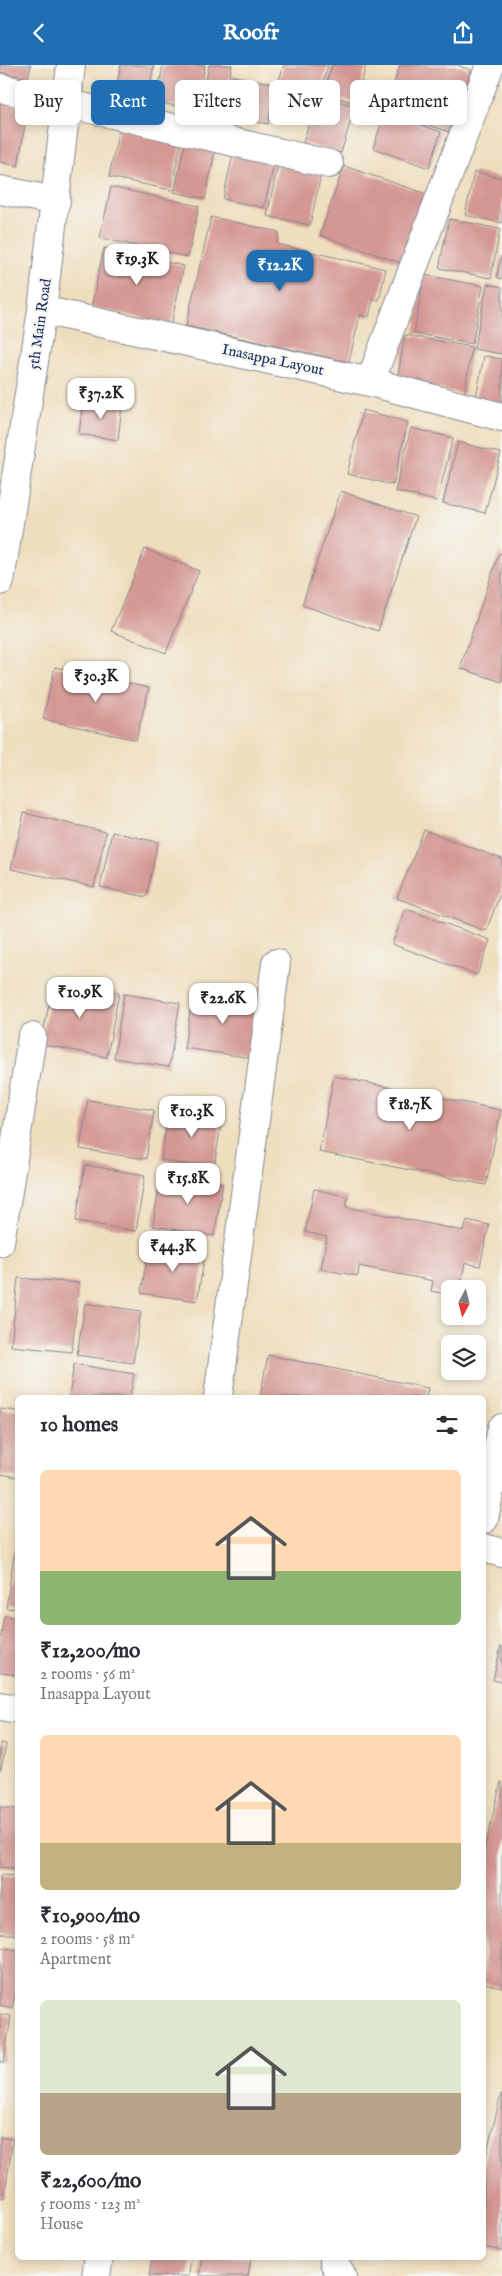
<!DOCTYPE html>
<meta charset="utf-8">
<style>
body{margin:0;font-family:"IM FELL English",serif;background:#f7f7f7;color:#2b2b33;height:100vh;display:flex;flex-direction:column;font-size:19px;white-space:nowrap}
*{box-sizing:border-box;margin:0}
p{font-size:16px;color:#7c7c81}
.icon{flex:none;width:28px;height:28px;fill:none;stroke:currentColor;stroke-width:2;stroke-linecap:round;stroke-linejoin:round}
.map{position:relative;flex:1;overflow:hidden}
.panel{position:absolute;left:15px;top:1330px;width:471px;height:865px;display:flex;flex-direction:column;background:#fff;border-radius:8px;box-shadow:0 2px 8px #0003}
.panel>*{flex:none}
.guide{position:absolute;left:15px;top:15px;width:472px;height:45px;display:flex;gap:10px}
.needle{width:32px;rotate:187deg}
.controls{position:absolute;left:441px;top:1215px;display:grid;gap:10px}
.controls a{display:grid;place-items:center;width:45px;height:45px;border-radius:8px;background:#fff;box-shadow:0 2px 8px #0003;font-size:25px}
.price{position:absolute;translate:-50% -42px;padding:0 11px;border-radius:10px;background:#fff;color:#222;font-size:16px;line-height:32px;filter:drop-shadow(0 1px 2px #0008)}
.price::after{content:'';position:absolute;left:50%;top:30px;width:15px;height:11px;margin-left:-8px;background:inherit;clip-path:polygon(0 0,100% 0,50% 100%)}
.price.selected{background:#1f6fb2;color:#fff}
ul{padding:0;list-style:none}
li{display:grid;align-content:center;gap:10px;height:265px;padding:0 25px}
li span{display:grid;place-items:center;height:155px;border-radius:8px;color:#555}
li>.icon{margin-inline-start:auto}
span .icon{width:90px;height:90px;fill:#fffc;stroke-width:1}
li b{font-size:21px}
h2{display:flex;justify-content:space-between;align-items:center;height:60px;padding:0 25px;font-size:21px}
.chip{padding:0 18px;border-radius:8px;background:#fff;box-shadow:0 2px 8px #0003;font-size:18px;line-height:45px}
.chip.selected{background:#1f6fb2;color:#fff}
header{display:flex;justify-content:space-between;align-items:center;height:65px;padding:0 25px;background:#1f6fb2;color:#fff;font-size:22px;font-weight:700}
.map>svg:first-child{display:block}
.building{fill:#d49793}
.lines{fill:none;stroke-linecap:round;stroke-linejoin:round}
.minor-casing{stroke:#85868e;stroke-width:30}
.minor{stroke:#fff;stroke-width:28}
.labels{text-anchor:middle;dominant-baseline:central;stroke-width:4.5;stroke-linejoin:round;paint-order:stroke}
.street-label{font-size:15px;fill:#1b2f5e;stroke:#f6f6f2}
</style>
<header><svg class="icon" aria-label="back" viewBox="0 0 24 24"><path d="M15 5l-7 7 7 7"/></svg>Roofr<svg class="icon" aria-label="share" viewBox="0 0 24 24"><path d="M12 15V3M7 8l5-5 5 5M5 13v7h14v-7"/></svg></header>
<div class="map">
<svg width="502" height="2211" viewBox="0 0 502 2211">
<rect width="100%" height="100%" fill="#f6f6f2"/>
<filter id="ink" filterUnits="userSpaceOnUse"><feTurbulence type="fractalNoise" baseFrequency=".02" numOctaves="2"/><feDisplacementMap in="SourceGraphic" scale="10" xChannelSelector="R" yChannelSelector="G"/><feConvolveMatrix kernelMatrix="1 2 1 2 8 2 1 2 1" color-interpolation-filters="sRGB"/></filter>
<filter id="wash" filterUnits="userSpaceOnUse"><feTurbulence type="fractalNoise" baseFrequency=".0096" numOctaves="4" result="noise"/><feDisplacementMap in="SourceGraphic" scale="20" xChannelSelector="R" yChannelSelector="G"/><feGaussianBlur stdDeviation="1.12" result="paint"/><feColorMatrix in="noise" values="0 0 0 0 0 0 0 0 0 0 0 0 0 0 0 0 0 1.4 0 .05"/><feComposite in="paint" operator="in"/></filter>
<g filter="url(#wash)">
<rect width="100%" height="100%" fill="#efdebd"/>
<g id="blocks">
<g class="building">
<polygon points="0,0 31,0 28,13 0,7"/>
<polygon points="121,0 154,0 147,35 115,28"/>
<polygon points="163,0 205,0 197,45 156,37"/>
<polygon points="209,0 232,0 222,51 200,47"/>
<polygon points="284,0 328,0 320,27 279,15"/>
<polygon points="332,0 366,0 356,38 323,28"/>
<polygon points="400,0 457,0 471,5 449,67 385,45"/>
<polygon points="233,11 275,19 268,59 225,51"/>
<polygon points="317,30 355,41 341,88 303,78"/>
<polygon points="0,38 28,43 18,101 0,97"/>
<polygon points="385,48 441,67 429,103 373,83"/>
<polygon points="119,63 181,77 171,125 109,112"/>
<polygon points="185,79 215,86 205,134 174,127"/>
<polygon points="233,89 274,99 264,143 223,134"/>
<polygon points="278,99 321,109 310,160 267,151"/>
<polygon points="344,101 427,129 404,199 320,170"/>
<polygon points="474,107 502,113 502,158 465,150"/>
<polygon points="111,122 199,141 188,192 100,173"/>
<polygon points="211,152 279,167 277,179 386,204 379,235 373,234 369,252 360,250 349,297 186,261"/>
<polygon points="449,154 500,164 491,213 439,203"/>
<polygon points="104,183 184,201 171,259 91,242"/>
<polygon points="501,191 502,191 502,214 497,212"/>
<polygon points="424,210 483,221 472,279 414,268"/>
<polygon points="487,219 502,222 502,289 474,284"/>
<polygon points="405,270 472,282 464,329 397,316"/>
<polygon points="484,291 502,294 502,344 475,338"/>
<polygon points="83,336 122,340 118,375 79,369"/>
<polygon points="363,345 408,357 393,420 347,409"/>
<polygon points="411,363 453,373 437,436 395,426"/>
<polygon points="458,377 501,388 485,448 443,438"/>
<polygon points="341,426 416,452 378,566 302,540"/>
<polygon points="145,484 199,506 166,588 111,566"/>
<polygon points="499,488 502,489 502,617 460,603"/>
<polygon points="55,602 149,623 136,675 43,654"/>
<polygon points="24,748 106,767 94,822 11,804"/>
<polygon points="424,765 502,794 502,824 486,866 397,833"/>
<polygon points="112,767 158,777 146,832 100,822"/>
<polygon points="406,844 490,875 477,910 392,879"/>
<polygon points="54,915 119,928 107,992 41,979"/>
<polygon points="193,928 261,938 252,993 184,983"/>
<polygon points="124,929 180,938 169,1002 114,993"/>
<polygon points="334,1011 501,1045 486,1120 319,1087"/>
<polygon points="88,1035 154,1045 146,1094 80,1084"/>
<polygon points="169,1043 222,1051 214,1104 161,1095"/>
<polygon points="85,1100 145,1110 136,1166 76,1156"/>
<polygon points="161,1109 223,1119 214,1171 153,1161"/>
<polygon points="314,1124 348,1132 346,1142 464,1166 467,1155 489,1160 480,1201 465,1198 460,1224 450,1224 450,1230 431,1226 433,1216 359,1201 358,1211 321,1204 327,1172 305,1167"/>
<polygon points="149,1180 205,1189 197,1236 141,1228"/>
<polygon points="18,1213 79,1218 72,1287 11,1281"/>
<polygon points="85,1238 141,1246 133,1298 77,1290"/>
<polygon points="268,1290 428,1323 426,1332 260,1332"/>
<polygon points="74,1299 134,1309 130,1332 69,1332"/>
<polygon points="0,1344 18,1346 18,1412 0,1409"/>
<polygon points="15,1484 18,1485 18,1544 6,1543"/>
<polygon points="4,1551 18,1553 18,1610 0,1608 0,1577"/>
<polygon points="501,1581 502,1581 502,1617 493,1615"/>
<polygon points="0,1678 6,1679 1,1705 0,1705"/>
<polygon points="501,1717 502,1717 502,1923 484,1918 484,1786"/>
<polygon points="0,1742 18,1744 18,1804 0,1802"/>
<polygon points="0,1810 18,1811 18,1870 0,1868"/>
<polygon points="0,1882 18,1885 18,1918 12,1943 0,1940"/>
<polygon points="0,1949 11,1951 4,1997 0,1997"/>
<polygon points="501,2029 502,2029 502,2186 484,2182 484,2099"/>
<polygon points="0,2072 13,2074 4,2133 0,2132"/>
<polygon points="152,2192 191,2192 189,2211 149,2211"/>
<polygon points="202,2192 251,2193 248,2211 199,2211"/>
</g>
</g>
</g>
<g filter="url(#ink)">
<use href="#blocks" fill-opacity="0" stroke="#85868e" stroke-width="1"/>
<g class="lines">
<defs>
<g id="minor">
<polyline points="0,23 329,99"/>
<polyline points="0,125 56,136"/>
<polyline points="42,245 370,317 502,352"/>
<polyline points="370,317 490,0"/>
<polyline points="0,516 42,245 71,0"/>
<polyline points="0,1177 32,972"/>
<polyline points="218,1332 276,898"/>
<polyline points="484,1454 502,1363"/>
<polyline points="484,1483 502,1488"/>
<polyline points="0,1641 18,1644"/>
<polyline points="335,2192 334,2197 342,2211"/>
<polyline points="96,2211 99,2192"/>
</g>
</defs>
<use href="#minor" class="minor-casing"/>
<use href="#minor" class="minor"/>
</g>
</g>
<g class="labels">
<g class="street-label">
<text transform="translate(40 259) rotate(-82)">5th Main Road</text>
<text transform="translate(273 295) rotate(12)">Inasappa Layout</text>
</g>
</g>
</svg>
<div class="controls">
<a><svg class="needle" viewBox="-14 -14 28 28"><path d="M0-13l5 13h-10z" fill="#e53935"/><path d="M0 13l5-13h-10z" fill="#7c7c81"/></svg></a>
<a><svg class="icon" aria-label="layers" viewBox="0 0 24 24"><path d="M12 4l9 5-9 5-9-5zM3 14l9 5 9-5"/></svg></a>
</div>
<b class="price" style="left:137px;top:221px">₹19.3K</b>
<b class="price selected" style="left:280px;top:227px">₹12.2K</b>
<b class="price" style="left:101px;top:355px">₹37.2K</b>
<b class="price" style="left:96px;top:638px">₹30.3K</b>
<b class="price" style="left:80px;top:954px">₹10.9K</b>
<b class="price" style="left:223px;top:960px">₹22.6K</b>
<b class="price" style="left:410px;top:1066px">₹18.7K</b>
<b class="price" style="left:192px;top:1073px">₹10.3K</b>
<b class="price" style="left:188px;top:1140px">₹15.8K</b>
<b class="price" style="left:173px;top:1208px">₹44.3K</b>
<div class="guide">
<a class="chip">Buy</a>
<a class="chip selected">Rent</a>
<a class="chip">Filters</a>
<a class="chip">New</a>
<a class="chip">Apartment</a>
</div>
<section class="panel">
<h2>10 homes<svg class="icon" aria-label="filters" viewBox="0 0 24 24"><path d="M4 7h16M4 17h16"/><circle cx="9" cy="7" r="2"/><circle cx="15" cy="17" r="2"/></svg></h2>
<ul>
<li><span style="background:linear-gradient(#ffd9b3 65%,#8fb573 0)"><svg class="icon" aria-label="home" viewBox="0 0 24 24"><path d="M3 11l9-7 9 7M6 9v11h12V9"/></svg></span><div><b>₹12,200/mo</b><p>2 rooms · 56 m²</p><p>Inasappa Layout</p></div></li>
<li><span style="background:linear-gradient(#ffd9b3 70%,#c2b280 0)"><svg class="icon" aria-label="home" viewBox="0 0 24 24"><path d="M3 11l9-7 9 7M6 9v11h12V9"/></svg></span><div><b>₹10,900/mo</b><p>2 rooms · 58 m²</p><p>Apartment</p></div></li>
<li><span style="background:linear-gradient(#dfe7d0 60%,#b9a48a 0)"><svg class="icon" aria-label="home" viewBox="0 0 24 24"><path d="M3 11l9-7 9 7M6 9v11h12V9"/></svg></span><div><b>₹22,600/mo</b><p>5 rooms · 123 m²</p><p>House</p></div></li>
</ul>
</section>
</div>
